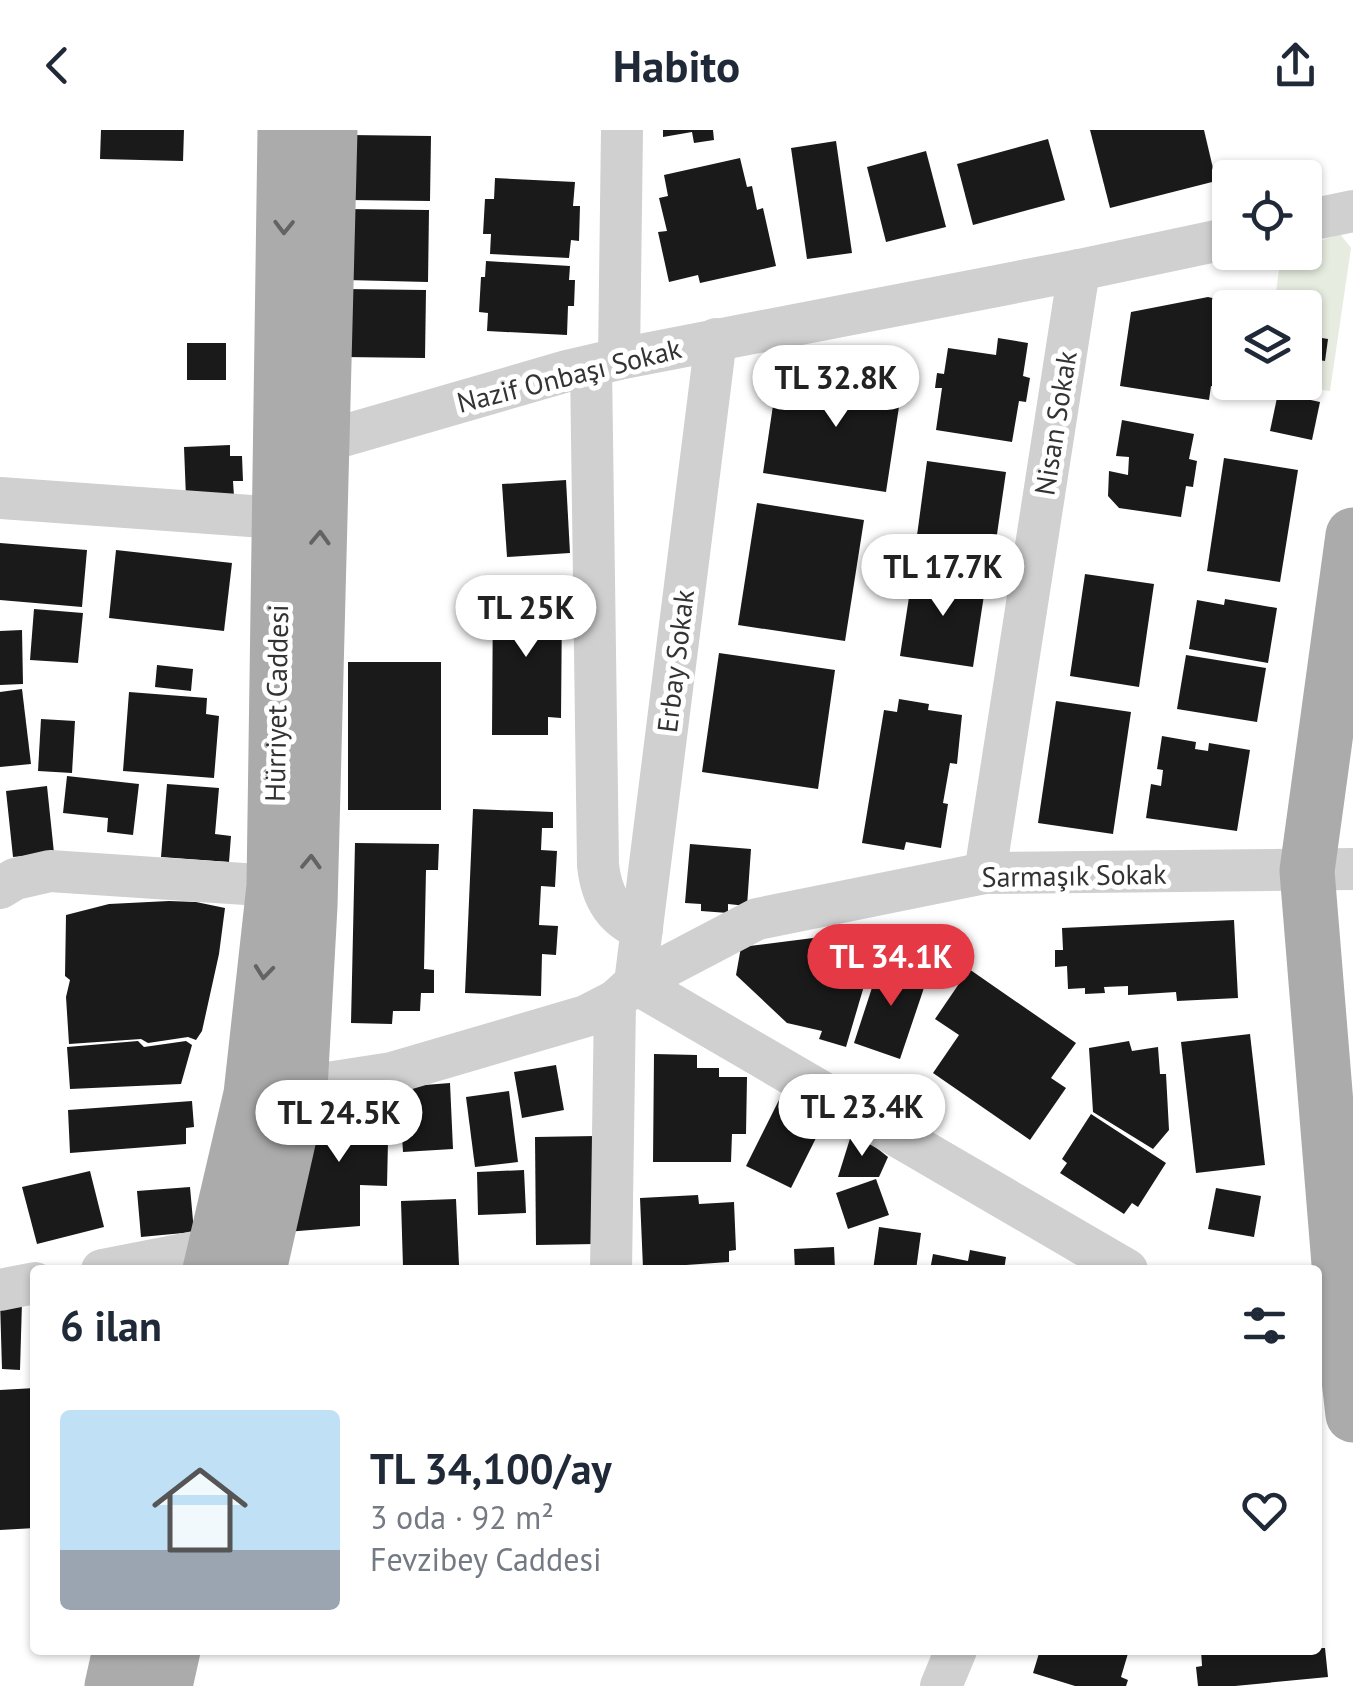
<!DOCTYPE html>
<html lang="tr">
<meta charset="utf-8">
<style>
body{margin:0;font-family:"PT Sans",sans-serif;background:#f2f2f3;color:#1f2937;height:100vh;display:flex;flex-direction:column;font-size:38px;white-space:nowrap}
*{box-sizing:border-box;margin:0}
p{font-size:32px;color:#747a83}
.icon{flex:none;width:55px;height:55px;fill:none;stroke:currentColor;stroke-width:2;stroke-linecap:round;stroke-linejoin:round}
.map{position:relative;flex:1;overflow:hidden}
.drawer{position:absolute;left:30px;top:1135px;width:1292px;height:390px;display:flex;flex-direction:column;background:#fff;border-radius:10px;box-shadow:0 2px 8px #0004}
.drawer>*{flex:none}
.fabs{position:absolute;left:1212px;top:30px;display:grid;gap:20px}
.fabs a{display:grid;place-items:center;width:110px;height:110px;border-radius:10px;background:#fff;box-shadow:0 2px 8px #0004;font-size:50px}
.price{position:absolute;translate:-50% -85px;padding:0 22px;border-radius:35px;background:#fff;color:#222;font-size:32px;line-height:65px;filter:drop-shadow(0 2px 5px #0008)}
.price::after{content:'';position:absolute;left:50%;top:60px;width:30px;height:22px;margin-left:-15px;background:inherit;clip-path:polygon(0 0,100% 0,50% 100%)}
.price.on{background:#e63946;color:#fff}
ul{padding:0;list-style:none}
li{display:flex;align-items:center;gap:30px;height:250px;padding:0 30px}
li+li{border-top:2px solid #e0e1e3}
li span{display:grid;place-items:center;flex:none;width:280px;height:200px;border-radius:10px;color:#555}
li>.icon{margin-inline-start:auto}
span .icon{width:120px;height:120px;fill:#fffc;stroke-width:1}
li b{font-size:42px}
h2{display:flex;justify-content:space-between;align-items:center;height:120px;padding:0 30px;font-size:42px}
header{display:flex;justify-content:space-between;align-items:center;height:130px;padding:0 30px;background:#fff;font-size:45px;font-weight:700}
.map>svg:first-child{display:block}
.green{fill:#e6ecdf}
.building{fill:#1a1a1a}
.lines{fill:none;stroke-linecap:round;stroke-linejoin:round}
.minor{stroke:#d0d0d0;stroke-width:42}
.major{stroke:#ababab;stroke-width:55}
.oneway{stroke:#636363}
.labels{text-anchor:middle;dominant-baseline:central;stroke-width:10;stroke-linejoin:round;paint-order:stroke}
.street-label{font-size:28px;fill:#333;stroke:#fff}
</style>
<header><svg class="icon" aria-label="back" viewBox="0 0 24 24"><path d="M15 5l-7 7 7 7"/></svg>Habito<svg class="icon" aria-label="share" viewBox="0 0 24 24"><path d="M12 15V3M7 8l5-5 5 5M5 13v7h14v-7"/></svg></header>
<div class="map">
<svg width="1353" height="1556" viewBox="0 0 1353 1556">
<rect width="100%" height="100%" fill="#fff"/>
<polygon class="green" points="1340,104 1351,118 1330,261 1272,253 1305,252 1305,178 1274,177 1281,125 1288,123 1305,122 1305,116"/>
<g class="building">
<polygon points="101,0 184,0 183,31 100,29"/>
<polygon points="663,0 713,0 714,10 694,13 692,2 663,7"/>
<polygon points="1090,0 1204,0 1216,51 1110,78"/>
<polygon points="350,5 431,6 430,71 349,70"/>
<polygon points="1048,9 1065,70 973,95 957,34"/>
<polygon points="836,11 852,123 807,129 791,18"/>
<polygon points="926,21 946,97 886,112 867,37"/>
<polygon points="740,28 747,57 752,56 757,80 763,78 776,136 700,153 698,145 669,152 658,102 667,101 659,68 668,66 664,45"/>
<polygon points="495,48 575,52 573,76 580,76 579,111 571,110 569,128 490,124 491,104 483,104 485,69 494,69"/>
<polygon points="347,79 429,80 428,152 346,150"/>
<polygon points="486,131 570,136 569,150 575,150 574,176 568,176 567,205 487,201 488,183 479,182 481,147 485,147"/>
<polygon points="345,159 426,160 425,228 344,227"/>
<polygon points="1208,167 1247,176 1230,178 1230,252 1251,252 1249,262 1211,256 1209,270 1120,256 1131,182"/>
<polygon points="1310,206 1328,209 1325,231 1307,228"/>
<polygon points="998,208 1028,213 1023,246 1030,248 1026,272 1019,271 1012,312 936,300 942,258 935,258 937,243 944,244 948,218 996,225"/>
<rect x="187" y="213" width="39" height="37"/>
<polygon points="852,237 904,244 886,362 763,343 776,255 814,260 817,243 851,248"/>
<polygon points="1278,263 1320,272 1312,310 1270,301"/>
<polygon points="1122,290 1194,304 1189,329 1197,331 1193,357 1186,356 1181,387 1119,378 1108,366 1109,341 1128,345 1129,327 1116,326"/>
<polygon points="230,315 230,326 242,326 243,351 233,351 234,366 186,368 184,317"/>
<polygon points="1224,328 1298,340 1280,452 1207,441"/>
<polygon points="927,331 1006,342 994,425 916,413"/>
<polygon points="566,350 570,423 507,427 502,354"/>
<polygon points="757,373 864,390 845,511 738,495"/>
<polygon points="0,413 87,420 82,477 0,470"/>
<polygon points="116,420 232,433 224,501 109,488"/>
<polygon points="913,441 986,452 973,537 900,526"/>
<polygon points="1085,444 1154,454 1139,557 1070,546"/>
<polygon points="493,456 553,456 552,472 562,472 561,588 548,587 548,605 492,605"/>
<polygon points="1225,469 1277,478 1268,533 1189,519 1197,470 1224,475"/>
<polygon points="34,479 83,483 78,533 30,530"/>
<polygon points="22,500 23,554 0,555 0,501"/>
<polygon points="719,523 835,540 818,659 702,642"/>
<polygon points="1186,525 1266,538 1257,592 1177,579"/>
<rect x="348" y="532" width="93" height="148"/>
<polygon points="157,535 193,539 191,561 155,557"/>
<polygon points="22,559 31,634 0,637 0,562"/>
<polygon points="129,562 207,568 206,584 219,586 214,648 123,641"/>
<polygon points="899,569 929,574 928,580 962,585 957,634 950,633 943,673 948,674 941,718 906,712 904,720 862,713 884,580 897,582"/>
<polygon points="1056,571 1131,582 1113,704 1038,693"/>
<polygon points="41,589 75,591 72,643 38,641"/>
<polygon points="1162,606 1196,612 1195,619 1208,621 1209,613 1250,620 1237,701 1146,688 1151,654 1161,656 1163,640 1157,639"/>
<polygon points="67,646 139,654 133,705 107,702 108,688 63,683"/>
<polygon points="167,654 219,658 215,704 231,706 229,732 161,727"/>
<polygon points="47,656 54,723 13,727 6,661"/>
<polygon points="473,679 553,682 553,698 542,698 541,720 557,721 555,757 541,756 539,795 558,796 556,825 542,824 541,866 465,863"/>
<polygon points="355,713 439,714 438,740 426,740 424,839 434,840 434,863 421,863 420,881 393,881 392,894 351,893"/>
<polygon points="690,714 751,719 747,776 728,774 728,783 701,781 701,774 685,773"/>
<polygon points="169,771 196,772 225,778 219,824 202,901 196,910 188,907 148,913 141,909 69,914 66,867 70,850 65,846 66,785 109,774"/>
<polygon points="1234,790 1238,868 1177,871 1176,862 1128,865 1128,856 1104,857 1105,863 1085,864 1085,858 1068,859 1067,836 1055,837 1055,820 1063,820 1062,798"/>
<polygon points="854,806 877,812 846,917 819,909 822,901 787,893 736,845 741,817 821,807 853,814"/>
<polygon points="881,830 928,846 900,929 854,913"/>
<polygon points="969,839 1076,913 1051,948 1066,958 1030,1010 933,943 959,905 935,889"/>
<polygon points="1250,904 1265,1035 1196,1043 1181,912"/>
<polygon points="138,911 144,917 186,911 192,915 181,954 70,959 67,917"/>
<polygon points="1129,911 1132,921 1158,917 1160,944 1166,944 1169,1000 1153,1019 1093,982 1089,918"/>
<polygon points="654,924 697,925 697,938 719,938 719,947 747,947 746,1004 732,1004 731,1032 653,1032"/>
<polygon points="556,935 564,980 522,988 514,942"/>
<polygon points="450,953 453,1019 403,1022 399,957"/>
<polygon points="509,961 518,1032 475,1037 466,967"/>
<polygon points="389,966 387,1056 360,1055 360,1096 286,1102 303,986"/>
<polygon points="781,966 826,988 791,1058 746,1036"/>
<polygon points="192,971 194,997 186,998 186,1014 70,1023 68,980"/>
<polygon points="1091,984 1166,1033 1138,1077 1132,1073 1124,1084 1060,1043 1067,1033 1062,1029"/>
<polygon points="853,999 888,1027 879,1047 838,1047"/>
<polygon points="596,1006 596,1114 536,1115 535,1007"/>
<polygon points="524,1040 526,1083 478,1085 477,1042"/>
<polygon points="90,1041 104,1097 37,1114 22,1057"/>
<polygon points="876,1049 889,1085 848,1099 836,1063"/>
<polygon points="190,1057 194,1102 141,1107 137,1061"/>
<polygon points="1216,1058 1261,1066 1254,1107 1208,1099"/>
<polygon points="698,1065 699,1074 734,1072 736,1120 729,1121 729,1132 643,1138 640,1068"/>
<polygon points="456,1069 459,1135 403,1137 401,1071"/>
<polygon points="879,1097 921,1103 916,1140 873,1140"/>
<polygon points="834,1117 835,1140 795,1140 794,1119"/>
<polygon points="970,1120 1006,1127 1004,1140 930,1140 933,1124 968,1131"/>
<polygon points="0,1171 22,1172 20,1240 2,1239"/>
<polygon points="35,1258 35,1398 0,1400 0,1260"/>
<polygon points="1325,1518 1328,1547 1235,1556 1198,1556 1196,1537 1202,1536 1201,1520"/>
<polygon points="1040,1520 1129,1520 1121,1547 1128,1550 1126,1556 1075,1556 1033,1543"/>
</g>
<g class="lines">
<g class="minor">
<polyline points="1305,91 1353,81"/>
<polyline points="619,229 622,0"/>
<path d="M591 236 598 735C601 764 613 788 642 799"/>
<polyline points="322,312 567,241 619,229 1079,140 1230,108"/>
<polyline points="0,368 278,388"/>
<polyline points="985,743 1079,140"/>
<polyline points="0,758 15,749 50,741 274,756"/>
<polyline points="635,853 716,209"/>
<polyline points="635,853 1127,1140"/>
<polyline points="269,962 392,943 586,886 615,871 635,853 757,789 985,743 1353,739"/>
<polyline points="102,1140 215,1118"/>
<polyline points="611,1140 615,871"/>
<polyline points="0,1160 35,1153"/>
<polyline points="941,1556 956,1520"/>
</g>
<g class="major">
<polyline points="1353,405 1307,741 1347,1232 1353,1285"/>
<polyline points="210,1140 251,964 274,756 285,0"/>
<polyline points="259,1140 300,959 310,776 330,0"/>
<polyline points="112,1556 120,1520"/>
<polyline points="165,1556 173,1520"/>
</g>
</g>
<defs><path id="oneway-chevron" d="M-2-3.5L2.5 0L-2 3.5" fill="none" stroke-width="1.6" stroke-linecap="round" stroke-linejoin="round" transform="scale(2.5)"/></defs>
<g class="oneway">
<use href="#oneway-chevron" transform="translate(284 97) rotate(91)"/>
<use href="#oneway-chevron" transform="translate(320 408) rotate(-88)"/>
<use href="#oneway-chevron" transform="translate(311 732) rotate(-88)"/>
<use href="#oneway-chevron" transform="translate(264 842) rotate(96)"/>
</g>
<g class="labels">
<g class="street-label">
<text transform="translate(569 245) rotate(-14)">Nazif Onbaşı Sokak</text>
<text transform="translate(1055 293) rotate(-81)">Nisan Sokak</text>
<text transform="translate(675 531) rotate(-83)">Erbay Sokak</text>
<text transform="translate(276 573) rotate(-89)">Hürriyet Caddesi</text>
<text transform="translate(1074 745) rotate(-1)">Sarmaşık Sokak</text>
</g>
</g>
</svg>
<div class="fabs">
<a><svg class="icon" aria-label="locate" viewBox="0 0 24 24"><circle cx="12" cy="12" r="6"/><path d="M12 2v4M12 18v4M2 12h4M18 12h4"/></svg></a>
<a><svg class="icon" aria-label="layers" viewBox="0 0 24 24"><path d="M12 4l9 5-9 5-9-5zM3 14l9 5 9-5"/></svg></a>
</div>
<b class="price" style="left:836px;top:300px">TL 32.8K</b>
<b class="price" style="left:943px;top:489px">TL 17.7K</b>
<b class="price" style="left:526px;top:530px">TL 25K</b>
<b class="price on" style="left:891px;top:879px">TL 34.1K</b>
<b class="price" style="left:862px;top:1029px">TL 23.4K</b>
<b class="price" style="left:339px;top:1035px">TL 24.5K</b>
<section class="drawer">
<h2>6 ilan<svg class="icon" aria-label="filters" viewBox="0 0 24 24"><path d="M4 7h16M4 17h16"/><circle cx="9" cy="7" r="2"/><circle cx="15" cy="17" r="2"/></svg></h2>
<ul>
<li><span style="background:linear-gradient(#bfe0f5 70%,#9aa5b1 0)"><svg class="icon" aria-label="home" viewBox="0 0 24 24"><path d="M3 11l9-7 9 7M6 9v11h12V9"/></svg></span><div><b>TL 34,100/ay</b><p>3 oda · 92 m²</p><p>Fevzibey Caddesi</p></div><svg class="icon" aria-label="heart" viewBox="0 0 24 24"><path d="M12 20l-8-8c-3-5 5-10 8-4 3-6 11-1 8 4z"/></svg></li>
</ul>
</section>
</div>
